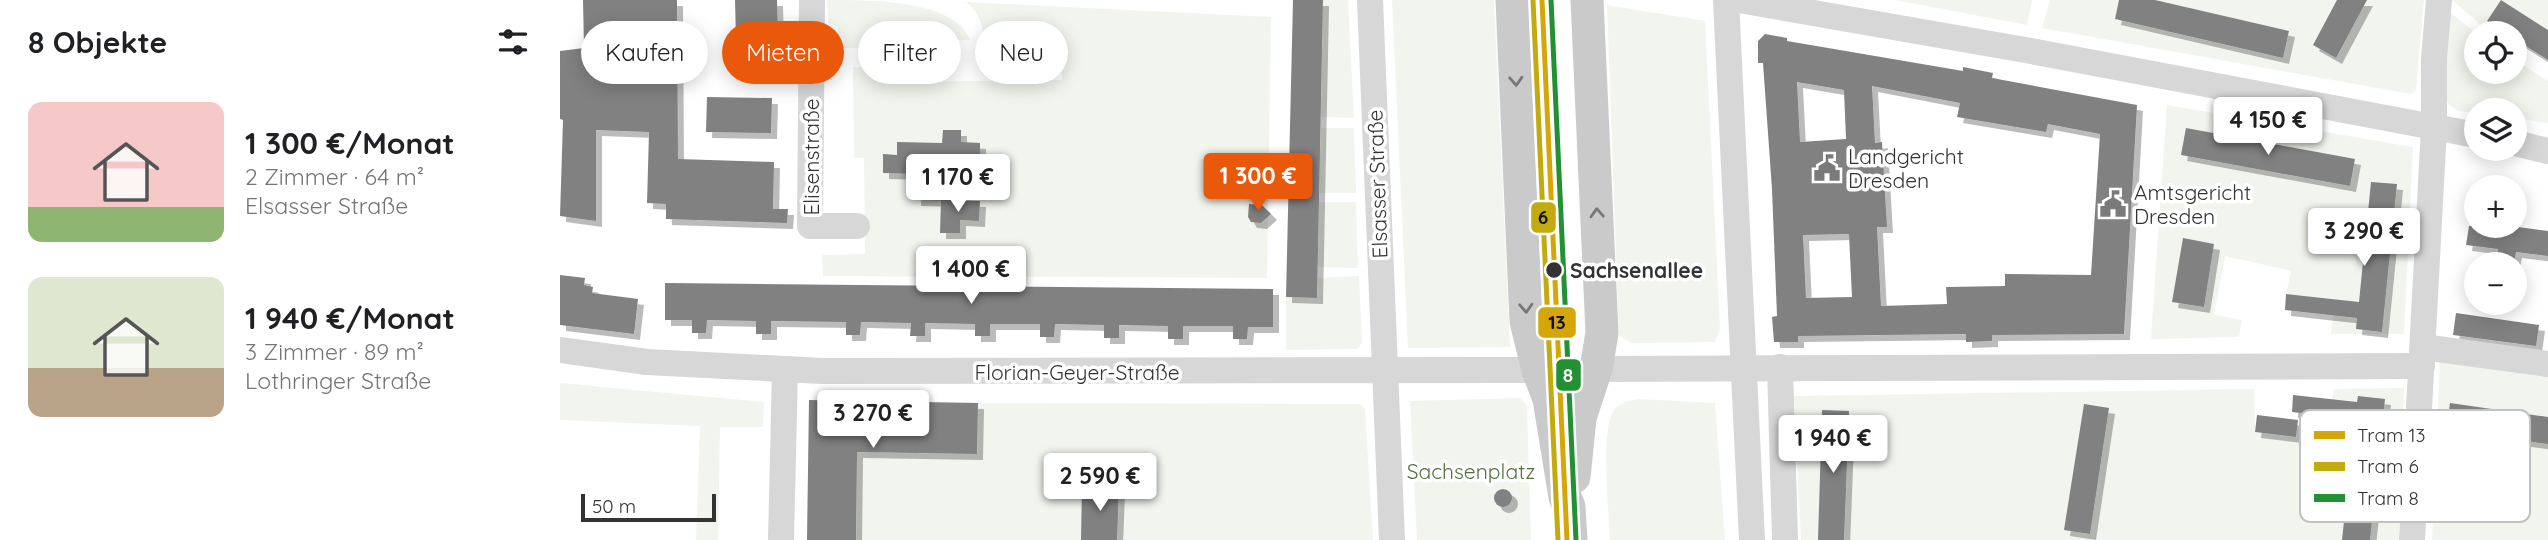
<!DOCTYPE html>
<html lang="de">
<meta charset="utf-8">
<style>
body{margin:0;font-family:Quicksand,sans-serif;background:#f2f2f2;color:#202124;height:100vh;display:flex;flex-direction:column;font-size:26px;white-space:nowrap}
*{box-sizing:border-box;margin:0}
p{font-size:23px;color:#757577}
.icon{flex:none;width:38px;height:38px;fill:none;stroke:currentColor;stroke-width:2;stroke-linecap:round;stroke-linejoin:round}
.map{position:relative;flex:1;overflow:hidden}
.side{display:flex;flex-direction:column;background:#fff;width:560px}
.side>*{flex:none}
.banner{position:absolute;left:21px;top:21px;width:665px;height:63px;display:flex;gap:14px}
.fabs{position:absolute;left:1904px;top:21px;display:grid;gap:14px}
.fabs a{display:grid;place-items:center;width:63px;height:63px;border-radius:50%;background:#fff;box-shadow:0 4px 18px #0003;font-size:35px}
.scale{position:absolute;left:21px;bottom:18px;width:135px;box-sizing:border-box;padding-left:7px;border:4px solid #333;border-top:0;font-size:19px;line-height:24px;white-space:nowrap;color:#333;-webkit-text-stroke:5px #fff;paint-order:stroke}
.price{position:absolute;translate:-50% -60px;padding:0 16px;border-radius:7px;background:#fff;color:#222;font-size:23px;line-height:46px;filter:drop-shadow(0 2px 4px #0008)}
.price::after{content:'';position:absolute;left:50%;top:42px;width:21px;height:16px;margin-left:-10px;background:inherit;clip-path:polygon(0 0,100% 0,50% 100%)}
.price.on{background:#ea580c;color:#fff}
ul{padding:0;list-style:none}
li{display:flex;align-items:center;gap:21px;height:175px;padding:0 28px}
li span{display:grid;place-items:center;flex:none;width:196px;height:140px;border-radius:14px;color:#555}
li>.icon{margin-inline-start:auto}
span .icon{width:84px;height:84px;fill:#fffc;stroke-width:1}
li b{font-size:30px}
h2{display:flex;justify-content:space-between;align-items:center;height:84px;padding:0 28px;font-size:30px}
.tag{padding:0 24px;border-radius:32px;background:#fff;box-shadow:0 4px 18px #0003;font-size:24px;line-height:63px}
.tag.on{background:#ea580c;color:#fff}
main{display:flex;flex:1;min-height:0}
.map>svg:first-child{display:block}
.green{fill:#f1f5ed}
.building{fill:#818181;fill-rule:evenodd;filter:url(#shadow)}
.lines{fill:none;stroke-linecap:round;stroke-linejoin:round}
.minor{stroke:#d7d7d7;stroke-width:26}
.major{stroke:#cacaca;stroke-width:33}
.tram-1-casing{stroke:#fff;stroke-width:10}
.tram-2-casing{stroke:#fff;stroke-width:10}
.tram-3-casing{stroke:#fff;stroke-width:10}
.tram-1{stroke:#d5a60a;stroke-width:5}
.tram-2{stroke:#c2aa0f;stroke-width:5}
.tram-3{stroke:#229133;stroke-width:5}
.oneway{stroke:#777}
.stop-dot{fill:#333;stroke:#fff;stroke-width:2.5}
.labels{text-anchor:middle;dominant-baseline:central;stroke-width:7;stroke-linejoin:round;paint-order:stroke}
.poi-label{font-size:21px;fill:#333;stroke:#fff;text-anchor:start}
.street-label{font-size:21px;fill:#333;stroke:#fff}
.stop-label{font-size:21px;font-weight:bold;fill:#333;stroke:#fff;text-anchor:start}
.park-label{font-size:21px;fill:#56703f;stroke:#fff}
.key{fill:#fff;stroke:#c2c2c2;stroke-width:2}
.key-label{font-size:19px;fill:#333}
.line-badge{stroke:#fff;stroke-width:2.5}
.badge-label{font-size:19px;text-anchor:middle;font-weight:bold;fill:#fff}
.pale-badge-label{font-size:19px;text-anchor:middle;font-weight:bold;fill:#111}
</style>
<main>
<section class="side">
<h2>8 Objekte<svg class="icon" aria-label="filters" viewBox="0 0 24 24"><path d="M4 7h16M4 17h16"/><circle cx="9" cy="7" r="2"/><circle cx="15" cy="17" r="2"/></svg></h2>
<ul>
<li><span style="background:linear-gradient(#f6c9c9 75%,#8fb573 0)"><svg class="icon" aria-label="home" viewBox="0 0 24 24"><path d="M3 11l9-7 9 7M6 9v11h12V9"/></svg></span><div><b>1 300 €/Monat</b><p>2 Zimmer · 64 m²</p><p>Elsasser Straße</p></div></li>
<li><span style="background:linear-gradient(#dfe7d0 65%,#b9a48a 0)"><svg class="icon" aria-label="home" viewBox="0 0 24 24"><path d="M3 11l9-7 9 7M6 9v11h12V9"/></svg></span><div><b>1 940 €/Monat</b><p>3 Zimmer · 89 m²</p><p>Lothringer Straße</p></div></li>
</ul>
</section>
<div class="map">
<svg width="1988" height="540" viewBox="0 0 1988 540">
<defs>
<filter id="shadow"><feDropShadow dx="6" dy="6" stdDeviation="0" flood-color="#0004"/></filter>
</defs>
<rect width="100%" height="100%" fill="#fff"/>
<g class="green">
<path d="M267 0C312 0 395 0 410 40H337L336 48H278V26L268 23Z"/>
<polygon points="763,0 788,0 794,118 761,117"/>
<polygon points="832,0 934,0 950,347 848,348"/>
<polygon points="1335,0 1472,0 1467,25"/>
<polygon points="1490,0 1864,0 1856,90 1851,94 1482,28"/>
<polygon points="1892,0 1988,0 1988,30 1941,0 1927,21 1920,24"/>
<path d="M406 2 711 17 707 278 263 276 262 255 305 254 304 158H294L293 67 337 69 338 82 502 80 501 41 425 40C422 24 419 12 406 2Z"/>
<polygon points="1047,5 1145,21 1160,329 1155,342 1071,343 1059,335"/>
<path d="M1888 11 1916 33V72H1955V60L1988 81V123L1955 118V110H1916V113C1902 112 1892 111 1884 98Z"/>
<polygon points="1607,105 1853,147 1844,334 1771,334 1775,299 1726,294 1731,271 1665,256 1654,315 1682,320 1679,337 1591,339"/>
<polygon points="761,128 794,128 796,193 759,193"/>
<polygon points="759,202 796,202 798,268 757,267"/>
<polygon points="799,276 802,342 797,349 726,350 726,297 757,298 757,278"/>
<polygon points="1880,357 1988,371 1988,540 1872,540"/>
<polygon points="0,383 204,402 203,427 160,427 158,540 136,540 140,426 0,420"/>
<polygon points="1844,388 1839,540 1241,540 1234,396 1694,389 1695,432 1735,436 1739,412 1772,399 1774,389"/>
<polygon points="960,398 967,406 971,540 857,540 850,401"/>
<path d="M1078 399 1155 403 1165 540H1050C1049 513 1040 430 1054 410 1060 402 1069 401 1078 399Z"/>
<polygon points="418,403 800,404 805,409 813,540 557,540 559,487 521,540 296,540 297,452 417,454"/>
</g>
<g class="building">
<polygon points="23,0 117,0 118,159 214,162 213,209 228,209 227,223 106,219 106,204 87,203 89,132 36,130 36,221 0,216 3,120 0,119 0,51 24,48"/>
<polygon points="175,0 217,0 218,38 176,39"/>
<polygon points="733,0 763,0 757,298 726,297"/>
<polygon points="1559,0 1595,0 1729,31 1723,58 1555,19"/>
<polygon points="1777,0 1807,0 1776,58 1753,45"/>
<polygon points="1941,0 1988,30 1988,60 1955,39 1955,33 1946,33 1927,21"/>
<path d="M1205 34 1227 38V41L1403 71V67L1433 73 1432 78 1577 105 1564 334 1432 335V341L1406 342V334L1238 336V342H1214L1212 317 1217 316 1212 189 1203 63H1198V41ZM1237 82 1284 90 1286 139 1240 142ZM1312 86 1400 103 1397 117 1486 132 1488 124 1540 134 1531 275 1445 274V286L1386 287 1387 304 1321 306 1317 227H1327L1322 142 1315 143ZM1289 234 1292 297 1246 298 1243 235Z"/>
<polygon points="147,97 212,98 211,133 146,132"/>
<polygon points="1626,128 1795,159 1790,186 1621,155"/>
<polygon points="383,130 401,130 401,142 420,143 420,163 395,163 394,201 355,200 356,174 323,173 323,154 337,155 337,142 382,143"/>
<polygon points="1811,182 1837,184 1822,332 1796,329 1797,318 1725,310 1726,294 1799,302"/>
<polygon points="381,200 420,201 419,221 400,220 400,233 380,233"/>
<polygon points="689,204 702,205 711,214 701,223 691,222 688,217"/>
<polygon points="1909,226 1951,226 1988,231 1988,256 1956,252 1954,262 1937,259 1938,249 1906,245"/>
<polygon points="1623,238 1654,244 1644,307 1612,302"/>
<polygon points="0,275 25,278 24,285 33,287 32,293 78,299 74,334 0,325"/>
<polygon points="105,283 713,289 713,327 688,327 687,339 673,339 673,326 623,326 623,339 608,339 608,326 559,325 559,338 544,338 544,325 495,324 494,337 480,337 480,324 430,324 430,336 415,336 415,324 365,323 365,336 350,336 351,323 301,322 300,335 286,335 286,322 211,321 211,334 196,334 196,321 147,320 146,333 132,333 132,320 105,320"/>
<polygon points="1896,313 1979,325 1976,346 1893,335"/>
<polygon points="1733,395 1797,402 1798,396 1825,399 1810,540 1782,540 1795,419 1732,412"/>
<polygon points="249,400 418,403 417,454 297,452 296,540 247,540"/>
<polygon points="1890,403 1988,417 1988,444 1886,430"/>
<polygon points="1524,404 1549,408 1530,534 1504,530"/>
<polygon points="1262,410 1289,411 1284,540 1258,540"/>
<polygon points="1697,415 1738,420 1736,437 1695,432"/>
<polygon points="522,486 559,487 557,540 521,540"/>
<circle cx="943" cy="498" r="9"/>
</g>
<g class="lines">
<g class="minor">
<polyline points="252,0 250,226 297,226"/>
<polyline points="810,0 832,540"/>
<polyline points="1166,0 1192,540"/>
<polyline points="1179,0 1471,51 1916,135"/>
<polyline points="1955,143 1988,151"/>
<polyline points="1863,347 1988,364"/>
<polyline points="0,350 87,362 263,371 978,370"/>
<polyline points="1220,367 1225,540"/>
<polyline points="1036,369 1862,366"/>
<polyline points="221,540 225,370"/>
<polyline points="1852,540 1874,127 1874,58 1879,0"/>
</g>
<g class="major">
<polyline points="952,0 966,321 978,370 989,399 1005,497 1009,507 1011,540"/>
<polyline points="1014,477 1020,418 1036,369 1042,333 1027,0"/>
</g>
<defs>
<polyline id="tram-1" points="982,0 1007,540"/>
<polyline id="tram-2" points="973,0 998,540"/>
<polyline id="tram-3" points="991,0 1016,540"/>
</defs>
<use href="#tram-1" class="tram-1-casing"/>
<use href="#tram-2" class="tram-2-casing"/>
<use href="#tram-3" class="tram-3-casing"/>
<use href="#tram-1" class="tram-1"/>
<use href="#tram-2" class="tram-2"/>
<use href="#tram-3" class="tram-3"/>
</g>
<defs><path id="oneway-chevron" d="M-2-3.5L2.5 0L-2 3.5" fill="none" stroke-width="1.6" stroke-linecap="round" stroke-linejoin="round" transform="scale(1.75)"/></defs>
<g class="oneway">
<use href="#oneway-chevron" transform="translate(956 81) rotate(87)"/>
<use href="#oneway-chevron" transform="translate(1037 213) rotate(-93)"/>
<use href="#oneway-chevron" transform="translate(966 308) rotate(87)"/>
</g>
<defs>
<symbol id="civic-bare" viewBox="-9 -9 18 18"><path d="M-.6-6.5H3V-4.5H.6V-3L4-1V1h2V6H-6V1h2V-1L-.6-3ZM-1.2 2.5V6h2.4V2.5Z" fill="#7a7a7a" stroke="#fff" stroke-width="2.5" paint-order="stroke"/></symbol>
</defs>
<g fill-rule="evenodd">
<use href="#civic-bare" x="1248" y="149" width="38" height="38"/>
<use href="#civic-bare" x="1534" y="185" width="38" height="38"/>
</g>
<circle class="stop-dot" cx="994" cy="270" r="9"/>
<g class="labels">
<g class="poi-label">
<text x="1288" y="156">Landgericht<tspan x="1288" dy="24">Dresden</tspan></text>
<text x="1574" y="192">Amtsgericht<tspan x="1574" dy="24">Dresden</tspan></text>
</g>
<g class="street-label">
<text transform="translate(251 157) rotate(-90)">Elisenstraße</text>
<text transform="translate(817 184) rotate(-92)">Elsasser Straße</text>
<text x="517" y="372">Florian-Geyer-Straße</text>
</g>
<g class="stop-label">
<text x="1010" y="270">Sachsenallee</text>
</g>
<g class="park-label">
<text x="911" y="471">Sachsenplatz</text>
</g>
</g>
<rect x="1740" y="410" width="230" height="112" rx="10" class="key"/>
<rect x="1754" y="431" width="31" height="8" fill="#d5a60a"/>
<rect x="1754" y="462" width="31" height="9" fill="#c2aa0f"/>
<rect x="1754" y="494" width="31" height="8" fill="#229133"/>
<g class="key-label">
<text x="1797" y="442">Tram 13</text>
<text x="1797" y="473">Tram 6</text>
<text x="1797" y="505">Tram 8</text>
</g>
<g class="line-badge">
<rect x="970" y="201" width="27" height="33" rx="7" fill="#c2aa0f"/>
<rect x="977" y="306" width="40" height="33" rx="7" fill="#d5a60a"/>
<rect x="995" y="358" width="27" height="34" rx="7" fill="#229133"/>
</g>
<g class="badge-label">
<text x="1008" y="382">8</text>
</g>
<g class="pale-badge-label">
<text x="983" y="224">6</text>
<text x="997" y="329">13</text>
</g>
</svg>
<div class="fabs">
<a><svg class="icon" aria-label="locate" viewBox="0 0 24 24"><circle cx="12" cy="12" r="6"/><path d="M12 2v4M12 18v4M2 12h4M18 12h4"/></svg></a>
<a><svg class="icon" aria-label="layers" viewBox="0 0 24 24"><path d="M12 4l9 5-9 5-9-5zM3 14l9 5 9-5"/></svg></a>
<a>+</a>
<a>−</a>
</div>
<div class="scale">50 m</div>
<b class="price" style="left:1708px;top:157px">4 150 €</b>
<b class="price on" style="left:698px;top:213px">1 300 €</b>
<b class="price" style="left:398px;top:214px">1 170 €</b>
<b class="price" style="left:1804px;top:268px">3 290 €</b>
<b class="price" style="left:411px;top:306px">1 400 €</b>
<b class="price" style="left:313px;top:450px">3 270 €</b>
<b class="price" style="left:1273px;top:475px">1 940 €</b>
<b class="price" style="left:540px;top:513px">2 590 €</b>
<div class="banner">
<a class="tag">Kaufen</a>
<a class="tag on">Mieten</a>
<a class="tag">Filter</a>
<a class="tag">Neu</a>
</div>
</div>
</main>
